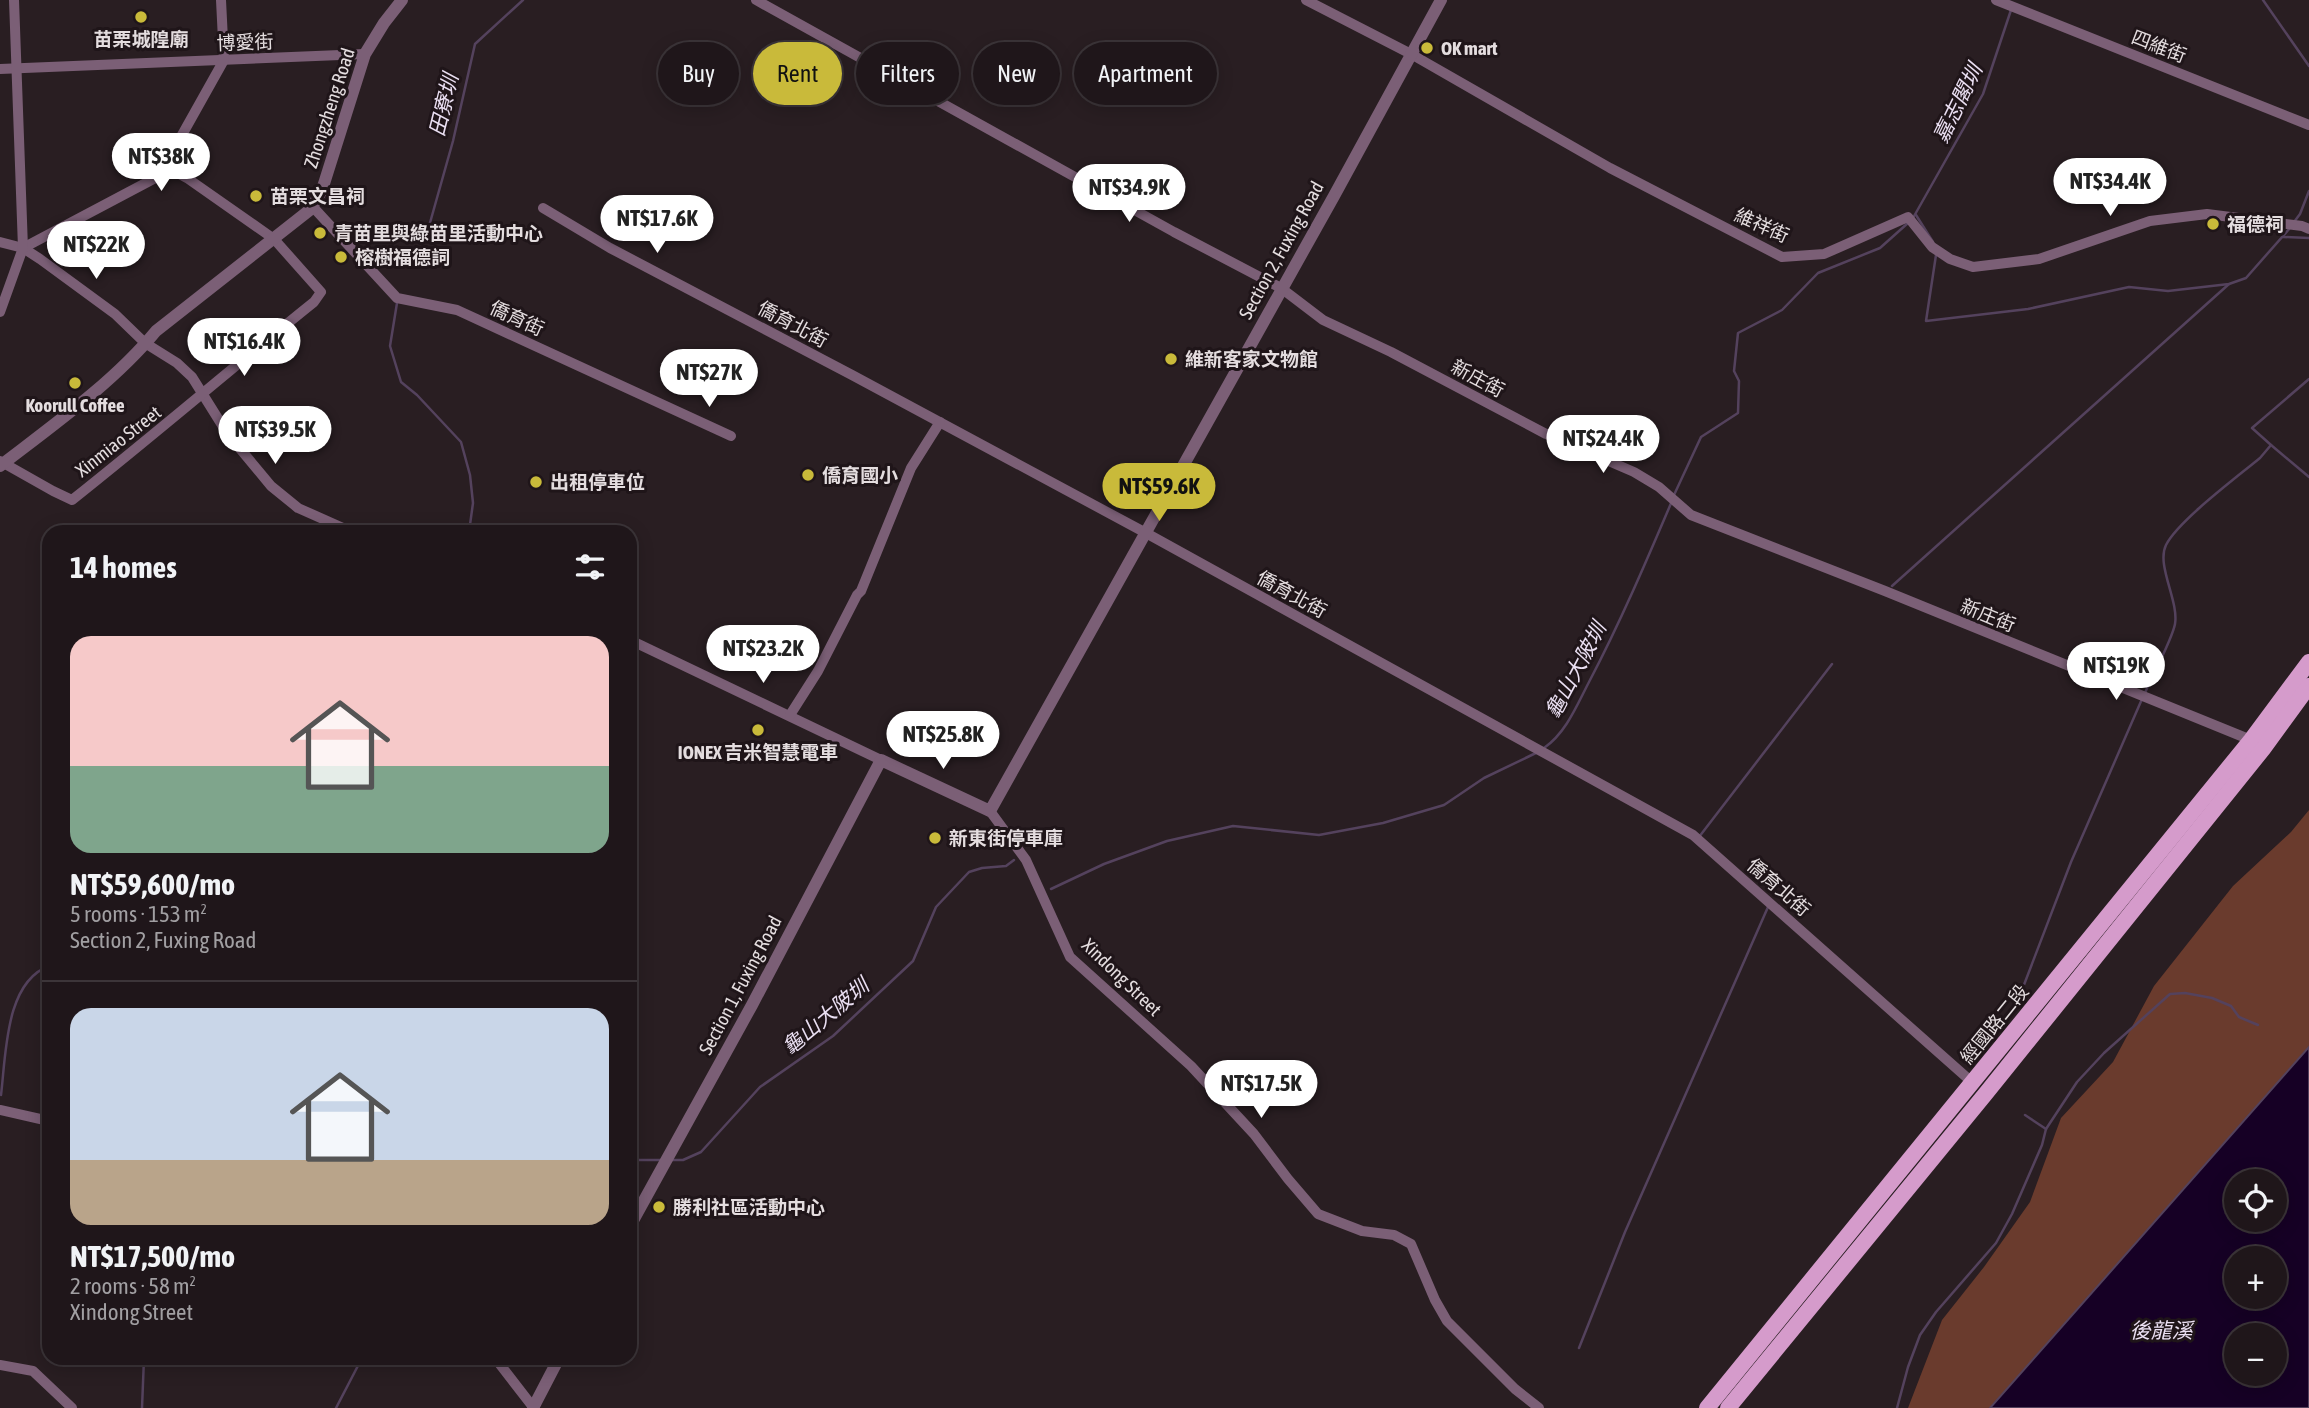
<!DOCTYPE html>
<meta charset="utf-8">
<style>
body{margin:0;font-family:"Asap Condensed","Noto Sans TC",sans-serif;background:#271f23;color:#f1f3f6;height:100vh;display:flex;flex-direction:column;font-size:26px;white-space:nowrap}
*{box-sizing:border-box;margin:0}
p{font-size:23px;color:#a19fa2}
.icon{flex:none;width:38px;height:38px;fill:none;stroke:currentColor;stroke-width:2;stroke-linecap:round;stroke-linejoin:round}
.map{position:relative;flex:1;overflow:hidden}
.side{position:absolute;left:42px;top:525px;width:595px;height:840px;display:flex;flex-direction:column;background:#1f161a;border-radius:21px;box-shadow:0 4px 18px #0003,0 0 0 2px #3c3539}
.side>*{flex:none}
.guide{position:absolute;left:658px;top:42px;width:665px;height:63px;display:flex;gap:14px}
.buttons{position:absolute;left:2224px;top:1169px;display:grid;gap:14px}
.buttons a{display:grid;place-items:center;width:63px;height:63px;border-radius:50%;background:#1f161a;box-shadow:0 4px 18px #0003,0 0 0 2px #3c3539;font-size:35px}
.price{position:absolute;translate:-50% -60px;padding:0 16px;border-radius:24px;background:#fff;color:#222;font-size:23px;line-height:46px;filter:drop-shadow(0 2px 4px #0008)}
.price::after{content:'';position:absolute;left:50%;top:42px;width:21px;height:16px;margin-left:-10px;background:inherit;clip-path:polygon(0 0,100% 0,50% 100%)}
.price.on{background:#c9ba3a;color:#111}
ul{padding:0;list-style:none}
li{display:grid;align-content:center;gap:14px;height:371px;padding:0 28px}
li+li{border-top:2px solid #3c3539}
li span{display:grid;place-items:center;height:217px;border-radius:21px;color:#555}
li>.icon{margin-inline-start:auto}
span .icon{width:126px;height:126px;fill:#fffc;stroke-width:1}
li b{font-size:30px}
h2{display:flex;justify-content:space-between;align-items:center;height:84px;padding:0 28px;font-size:30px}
.pill{padding:0 24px;border-radius:32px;background:#1f161a;box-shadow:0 4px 18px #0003,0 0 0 2px #3c3539;font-size:24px;line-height:63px}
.pill.on{background:#c9ba3a;color:#111}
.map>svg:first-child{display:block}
.green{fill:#6a3b2d}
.water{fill:#160025;stroke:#54425d;stroke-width:2;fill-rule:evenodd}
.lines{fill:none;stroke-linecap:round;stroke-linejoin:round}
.stream{stroke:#54425d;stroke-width:2.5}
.minor{stroke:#7b5f76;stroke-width:10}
.tertiary{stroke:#7b5f76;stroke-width:12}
.primary{stroke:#d59bcb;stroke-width:16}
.poi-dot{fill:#c9ba3a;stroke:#1f1519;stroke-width:2.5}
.labels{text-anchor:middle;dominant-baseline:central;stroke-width:6;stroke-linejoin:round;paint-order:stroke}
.poi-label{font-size:19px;font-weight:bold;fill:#e4dddf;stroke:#1f1519;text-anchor:start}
.street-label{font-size:19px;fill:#e4dddf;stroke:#1f1519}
.water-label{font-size:21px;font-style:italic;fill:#eadff2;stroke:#1f1519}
</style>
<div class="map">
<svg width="2309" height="1408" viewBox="0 0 2309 1408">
<rect width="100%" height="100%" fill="#291e22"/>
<polygon class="green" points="2309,810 2309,1047 1990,1408 1908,1408 1942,1320 1984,1267 2030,1202 2061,1118 2113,1062 2154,986 2233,886 2291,832"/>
<path class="water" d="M2309 1047V1408H1990ZM2236 1181H2275V1220H2236ZM2236 1258H2275V1297H2236ZM2236 1335H2275V1374H2236Z"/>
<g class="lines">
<g class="stream">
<polyline points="2263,0 2309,66"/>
<polyline points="1916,215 1933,242"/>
<polyline points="1913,218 1983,94 2011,10"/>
<polyline points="2294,222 2300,214 2309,191"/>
<polyline points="426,237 453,141 475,44 523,0"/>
<polyline points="2283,237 2309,238"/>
<polyline points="1936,255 1926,321 2028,309 2129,287 2168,291 2229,284 2246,278 2290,228"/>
<polyline points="397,303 390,346 401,382 417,395 461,442 470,475 473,503 469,532"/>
<polyline points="2271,445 2309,477"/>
<polyline points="1674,495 1701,437 1738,413 1739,381 1734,371 1738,333 1782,310 1818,273 1880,248 1908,223"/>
<polyline points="1892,586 2229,284"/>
<path d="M2145 693C2152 676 2172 640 2175 624 2179 601 2156 565 2166 545 2178 521 2237 477 2260 458L2271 445 2252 428 2309 379"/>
<path d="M1544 748C1566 733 1577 705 1589 682 1620 623 1646 562 1672 501"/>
<polyline points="1699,837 1832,664"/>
<polyline points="1051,889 1104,864 1167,841 1233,826 1319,835 1383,823 1444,805 1484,778 1538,752"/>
<polyline points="2022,990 2071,862 2142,699"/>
<path d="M1 1095C6 1055 5 982 49 966"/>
<polyline points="2025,1115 2046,1129"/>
<polyline points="630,1160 662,1160"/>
<polyline points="672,1160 683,1160 701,1152 760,1087 833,1036 913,961 936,907 969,872 982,868 1006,866 1014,860"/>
<polyline points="1579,1348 1625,1232 1768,907"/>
<polyline points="142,1408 144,1358"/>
<polyline points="336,1408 362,1358"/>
<polyline points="1897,1408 1908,1367 1920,1335 1936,1312 1996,1243 2012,1214 2042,1145 2046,1129 2077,1082 2104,1053 2170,994 2185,993 2212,998 2231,1006 2239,1017 2258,1025"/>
</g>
<g class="minor">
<polyline points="756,0 1174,232 1281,288 1323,320 1391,352 1546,434 1634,472 1659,487 1691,515 1885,591 2251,740"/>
<polyline points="1306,0 1411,54 1610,168 1782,257 1824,254 1908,217 1932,247 1950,259 1973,267 2039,259 2150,221 2207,214 2302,226 2309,229"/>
<polyline points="1996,0 2309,125"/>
<polyline points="0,69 365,54"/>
<polyline points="313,207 397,298 457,310 731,436"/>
<polyline points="543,208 610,248 852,375 1146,533 1693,835 1973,1083"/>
<polyline points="0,242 23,248 40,259 115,314 145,343 177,363 192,377 227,433 271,486 298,508 352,532"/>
<polyline points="23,248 159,176 224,60 221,0"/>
<polyline points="0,312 23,248 14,0"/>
<path d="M0 461 53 491 72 500C154 435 233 367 314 302L321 292 274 239 187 178 167 167"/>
<polyline points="630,640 881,760"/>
<polyline points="790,715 818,671 857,595 861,591 911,468 940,422"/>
<polyline points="990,811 1026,860 1070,957 1191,1066 1254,1134 1288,1179 1318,1214 1362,1231 1394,1235 1411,1244 1435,1300 1447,1321 1515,1389 1539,1408"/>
<polyline points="0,1110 49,1121"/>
<polyline points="495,1358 533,1407"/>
<polyline points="0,1365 33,1371 72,1408"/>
</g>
<g class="tertiary">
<path d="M0 466C52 426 114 382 156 331L311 209 322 190 365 54 384 23 402 0"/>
<polyline points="630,1226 752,1005 881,760 990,811 1334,196 1441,0"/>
<polyline points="533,1408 559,1358"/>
</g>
<g class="primary">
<polyline points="1707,1408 2251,740 2309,662"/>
<polyline points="1728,1408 1987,1092 2263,749 2309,686"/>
</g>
</g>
<g class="poi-dot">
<circle cx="141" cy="17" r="7"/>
<circle cx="1427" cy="48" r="7"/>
<circle cx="256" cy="196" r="7"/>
<circle cx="2213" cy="224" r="7"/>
<circle cx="320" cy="233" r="7"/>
<circle cx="341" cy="257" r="7"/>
<circle cx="1171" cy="359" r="7"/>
<circle cx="75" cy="383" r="7"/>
<circle cx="808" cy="475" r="7"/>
<circle cx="536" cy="482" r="7"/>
<circle cx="758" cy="730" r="7"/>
<circle cx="935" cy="838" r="7"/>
<circle cx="659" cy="1207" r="7"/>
</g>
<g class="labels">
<g class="poi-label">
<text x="141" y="39" text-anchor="middle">苗栗城隍廟</text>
<text x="1441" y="48">OK mart</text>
<text x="270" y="196">苗栗文昌祠</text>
<text x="2227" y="224">福德祠</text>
<text x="334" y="233">青苗里與綠苗里活動中心</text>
<text x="355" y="257">榕樹福德詞</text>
<text x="1185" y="359">維新客家文物館</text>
<text x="75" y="405" text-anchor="middle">Koorull Coffee</text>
<text x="822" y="475">僑育國小</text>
<text x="550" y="482">出租停車位</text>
<text x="758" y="752" text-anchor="middle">IONEX 吉米智慧電車</text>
<text x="949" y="838">新東街停車庫</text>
<text x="673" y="1207">勝利社區活動中心</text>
</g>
<g class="street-label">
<text transform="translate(245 42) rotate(-2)">博愛街</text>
<text transform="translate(2159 46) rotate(21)">四維街</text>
<text transform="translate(329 108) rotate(-72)">Zhongzheng Road</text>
<text transform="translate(1762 225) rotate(24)">維祥街</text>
<text transform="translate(1281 250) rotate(-61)">Section 2, Fuxing Road</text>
<text transform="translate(517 318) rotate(25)">僑育街</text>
<text transform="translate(793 324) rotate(28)">僑育北街</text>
<text transform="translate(1478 378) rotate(28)">新庄街</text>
<text transform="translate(118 441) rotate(-38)">Xinmiao Street</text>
<text transform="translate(1292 594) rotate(29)">僑育北街</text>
<text transform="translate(1988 615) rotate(22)">新庄街</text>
<text transform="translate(1779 887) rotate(41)">僑育北街</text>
<text transform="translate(1122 977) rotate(44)">Xindong Street</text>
<text transform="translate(740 985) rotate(-62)">Section 1, Fuxing Road</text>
<text transform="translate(1994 1024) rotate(-51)">經國路二段</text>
</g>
<g class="water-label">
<text transform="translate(1957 103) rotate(-64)">嘉志閣圳</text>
<text transform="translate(443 105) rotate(-76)">田寮圳</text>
<text transform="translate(1575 670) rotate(-62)">龜山大陂圳</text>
<text transform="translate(825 1016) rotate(-40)">龜山大陂圳</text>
<text x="2161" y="1330">後龍溪</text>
</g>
</g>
</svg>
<div class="buttons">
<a><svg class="icon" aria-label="locate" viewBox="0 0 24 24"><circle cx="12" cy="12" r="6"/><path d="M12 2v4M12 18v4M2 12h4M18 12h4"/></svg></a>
<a>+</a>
<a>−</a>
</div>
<b class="price" style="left:161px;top:193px">NT$38K</b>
<b class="price" style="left:2110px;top:218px">NT$34.4K</b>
<b class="price" style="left:1129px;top:224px">NT$34.9K</b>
<b class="price" style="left:657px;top:255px">NT$17.6K</b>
<b class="price" style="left:96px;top:281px">NT$22K</b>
<b class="price" style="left:244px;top:378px">NT$16.4K</b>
<b class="price" style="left:709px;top:409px">NT$27K</b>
<b class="price" style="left:275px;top:466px">NT$39.5K</b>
<b class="price" style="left:1603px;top:475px">NT$24.4K</b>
<b class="price on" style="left:1159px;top:523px">NT$59.6K</b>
<b class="price" style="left:763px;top:685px">NT$23.2K</b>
<b class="price" style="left:2116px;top:702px">NT$19K</b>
<b class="price" style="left:943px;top:771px">NT$25.8K</b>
<b class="price" style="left:1261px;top:1120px">NT$17.5K</b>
<div class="guide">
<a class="pill">Buy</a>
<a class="pill on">Rent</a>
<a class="pill">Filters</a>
<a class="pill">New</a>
<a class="pill">Apartment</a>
</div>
<section class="side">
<h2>14 homes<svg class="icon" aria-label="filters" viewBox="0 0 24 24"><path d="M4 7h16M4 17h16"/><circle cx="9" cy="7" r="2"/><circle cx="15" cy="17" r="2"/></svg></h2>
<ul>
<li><span style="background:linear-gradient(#f6c9c9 60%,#7fa58c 0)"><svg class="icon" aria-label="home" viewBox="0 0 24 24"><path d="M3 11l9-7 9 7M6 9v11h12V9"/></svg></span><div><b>NT$59,600/mo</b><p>5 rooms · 153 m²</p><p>Section 2, Fuxing Road</p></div></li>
<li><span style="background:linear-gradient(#c9d6e8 70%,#b9a48a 0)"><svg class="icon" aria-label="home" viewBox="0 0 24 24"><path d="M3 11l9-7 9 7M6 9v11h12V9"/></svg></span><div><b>NT$17,500/mo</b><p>2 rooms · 58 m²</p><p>Xindong Street</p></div></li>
</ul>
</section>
</div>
